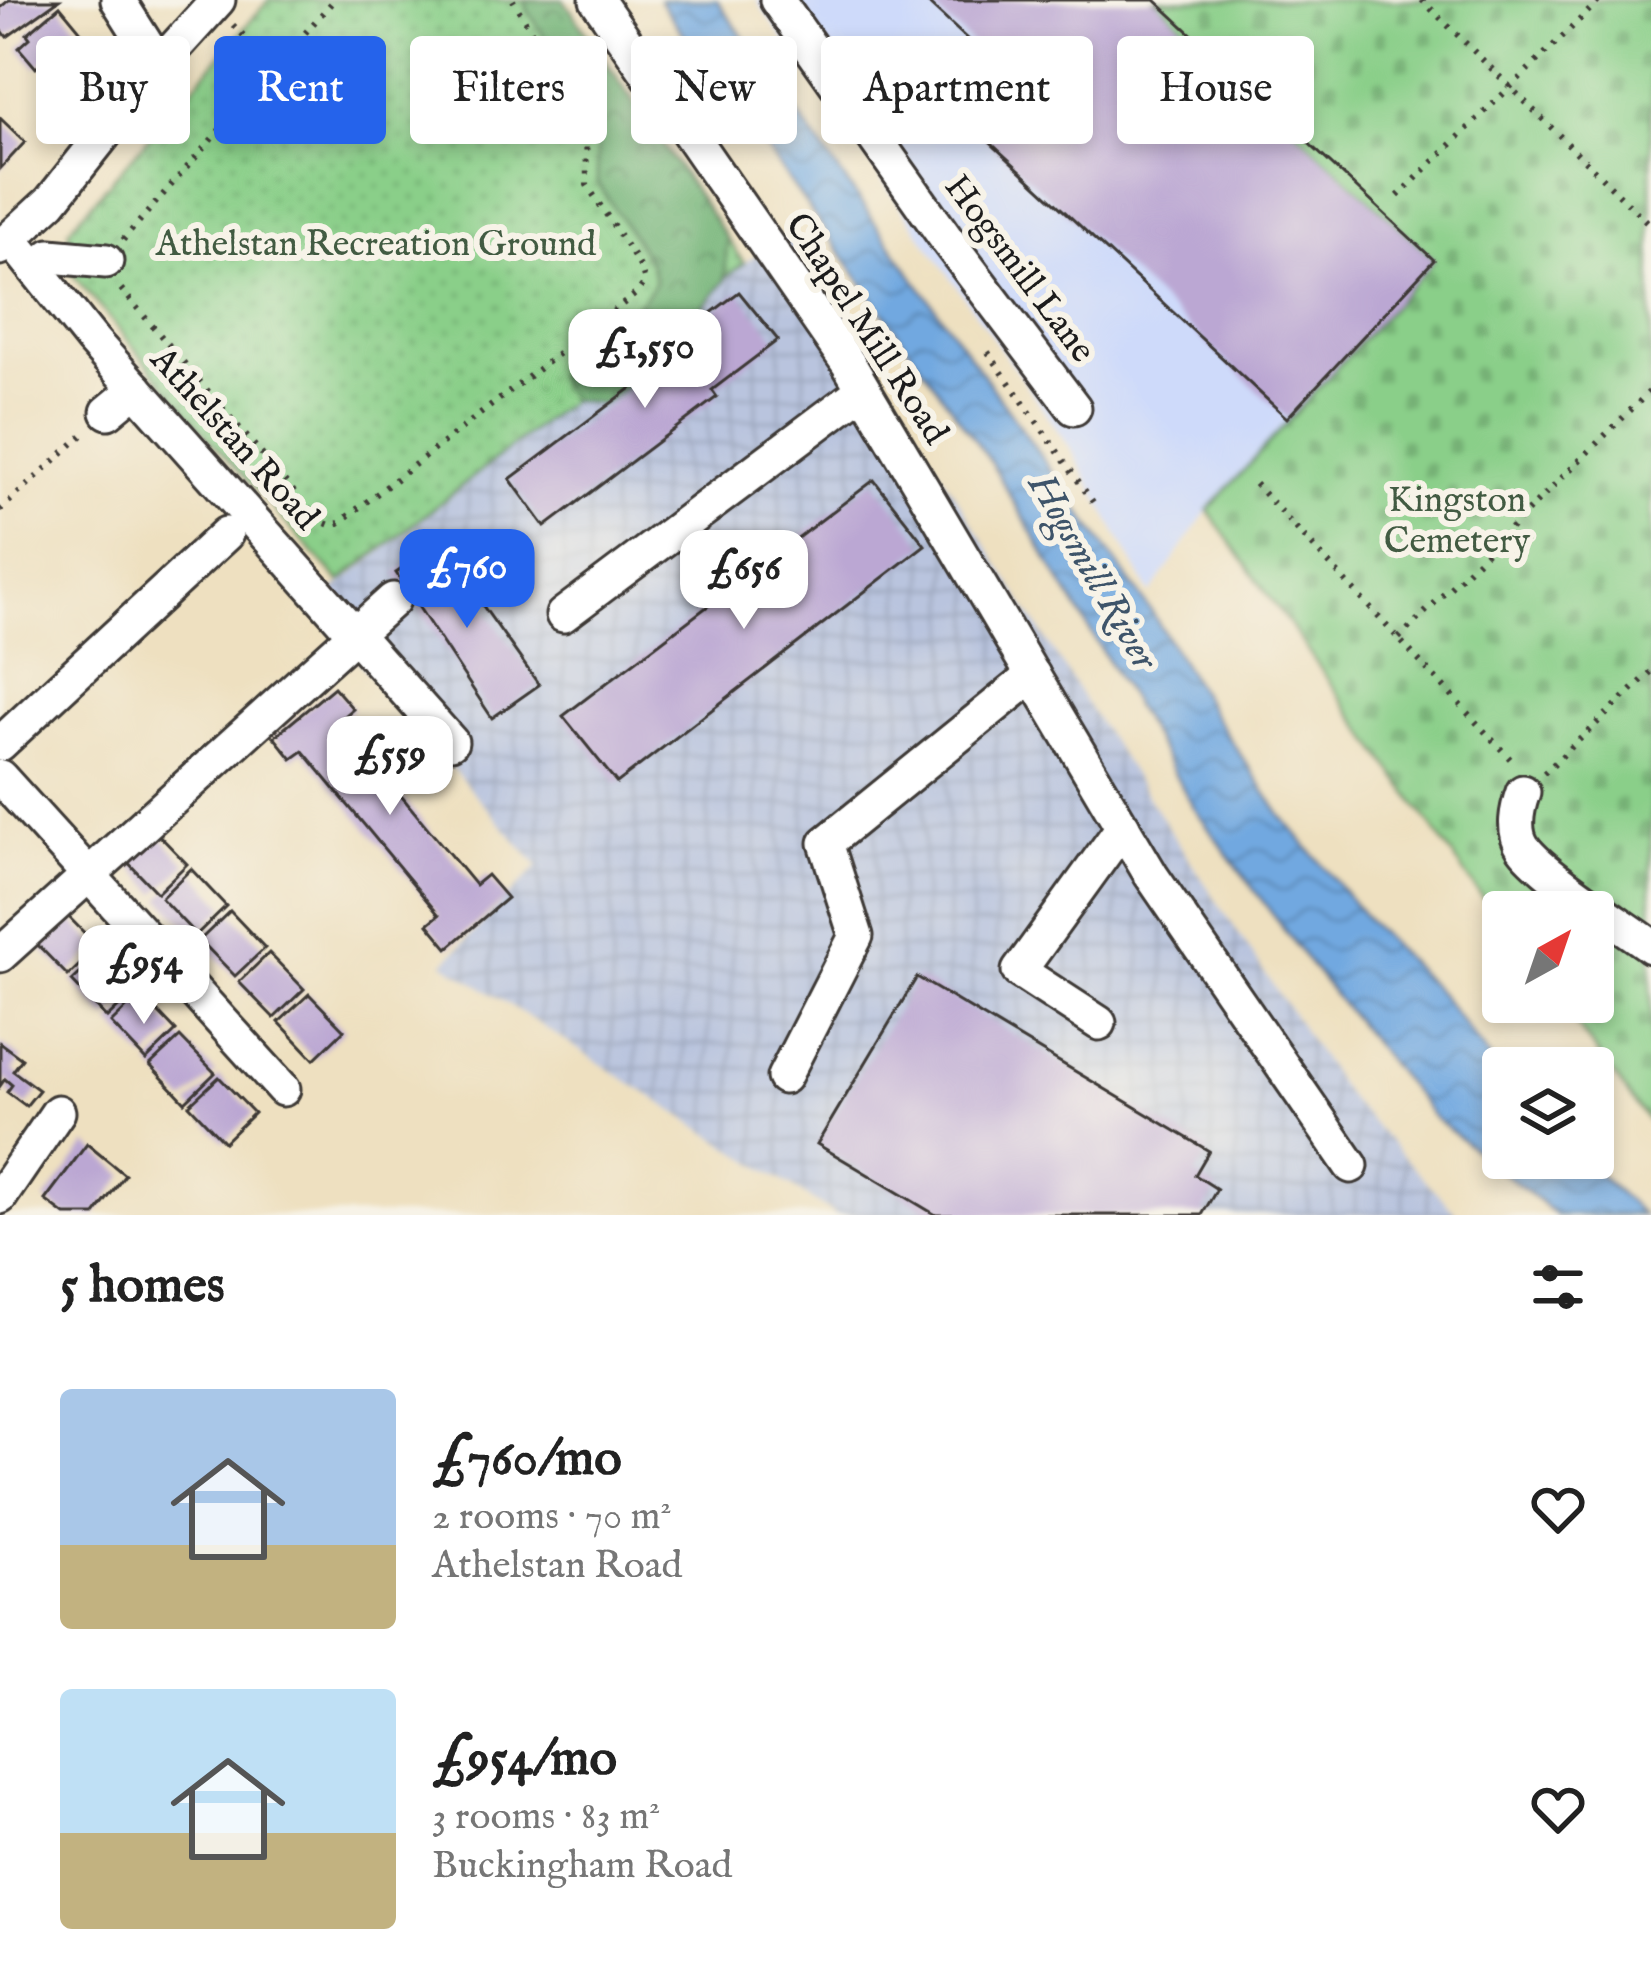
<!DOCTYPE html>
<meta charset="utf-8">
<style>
body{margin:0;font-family:"IM FELL English",serif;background:#f2f2f2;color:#222;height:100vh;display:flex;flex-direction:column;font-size:45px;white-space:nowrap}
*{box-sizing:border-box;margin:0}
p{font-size:39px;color:#767676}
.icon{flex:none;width:66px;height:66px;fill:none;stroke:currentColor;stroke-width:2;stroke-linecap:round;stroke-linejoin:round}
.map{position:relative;height:1215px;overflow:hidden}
.panel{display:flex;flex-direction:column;background:#fff;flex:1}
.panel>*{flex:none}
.hud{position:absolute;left:36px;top:36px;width:1581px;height:108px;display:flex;gap:24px}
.needle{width:78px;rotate:40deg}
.controls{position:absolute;left:1482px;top:891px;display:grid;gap:24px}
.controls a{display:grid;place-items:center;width:132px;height:132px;border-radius:12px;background:#fff;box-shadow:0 6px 18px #0003;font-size:60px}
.price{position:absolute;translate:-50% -102px;padding:0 27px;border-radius:24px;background:#fff;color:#222;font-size:39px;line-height:78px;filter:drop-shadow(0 3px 6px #0008)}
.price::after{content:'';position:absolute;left:50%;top:72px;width:36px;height:27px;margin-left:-18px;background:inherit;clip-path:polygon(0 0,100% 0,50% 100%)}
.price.active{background:#2563eb;color:#fff}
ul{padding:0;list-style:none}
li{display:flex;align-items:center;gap:36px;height:300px;padding:0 60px}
li span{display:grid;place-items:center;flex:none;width:336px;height:240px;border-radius:12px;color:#555}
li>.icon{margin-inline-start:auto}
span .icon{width:144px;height:144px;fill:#fffc;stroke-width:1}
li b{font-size:51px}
h2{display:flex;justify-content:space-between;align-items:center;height:144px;padding:0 60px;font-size:51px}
.tag{padding:0 42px;border-radius:12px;background:#fff;box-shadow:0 6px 18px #0003;font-size:42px;line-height:108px}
.tag.active{background:#2563eb;color:#fff}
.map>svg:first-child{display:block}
.built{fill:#cedafa}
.industrial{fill:url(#industrial-grid)}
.grass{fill:url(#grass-dots);stroke:#537652;stroke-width:3}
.forest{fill:url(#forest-crowns);stroke:#466748;stroke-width:3}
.cemetery{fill:url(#cemetery-stones);stroke:#537652;stroke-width:3}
.water{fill:url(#water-waves);stroke:#46627e;stroke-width:3}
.building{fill:#bba7d3}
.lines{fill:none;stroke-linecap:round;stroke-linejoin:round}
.minor-casing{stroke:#3c3935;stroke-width:39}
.path{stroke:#3c3935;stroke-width:6;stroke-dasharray:3 9;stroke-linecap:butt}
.minor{stroke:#fff;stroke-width:33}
.labels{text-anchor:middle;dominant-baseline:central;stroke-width:12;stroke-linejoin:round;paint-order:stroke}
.park-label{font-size:36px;fill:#425b42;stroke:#f7f3e8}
.street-label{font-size:36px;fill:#1c1c1c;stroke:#f7f3e8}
.water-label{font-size:39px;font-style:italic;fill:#3e546a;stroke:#f7f3e8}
</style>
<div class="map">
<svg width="1651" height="1215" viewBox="0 0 1651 1215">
<defs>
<pattern id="industrial-grid" width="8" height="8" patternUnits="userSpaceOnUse" patternTransform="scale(3)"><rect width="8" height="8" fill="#b9c4de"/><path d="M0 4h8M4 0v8" fill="none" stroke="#9ea8be"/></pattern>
<pattern id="grass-dots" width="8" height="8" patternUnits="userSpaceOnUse" patternTransform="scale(3)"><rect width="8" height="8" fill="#8acf89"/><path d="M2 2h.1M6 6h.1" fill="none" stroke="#76b176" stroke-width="1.8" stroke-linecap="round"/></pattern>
<pattern id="forest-crowns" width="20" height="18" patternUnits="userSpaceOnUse" patternTransform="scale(3)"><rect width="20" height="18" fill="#6fb275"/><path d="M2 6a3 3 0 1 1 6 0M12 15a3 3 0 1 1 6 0" fill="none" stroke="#5a905f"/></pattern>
<pattern id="cemetery-stones" width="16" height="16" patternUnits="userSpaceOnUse" patternTransform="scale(3)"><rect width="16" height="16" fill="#8acf89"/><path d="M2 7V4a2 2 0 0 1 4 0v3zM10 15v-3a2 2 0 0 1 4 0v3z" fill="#76b176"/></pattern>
<pattern id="water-waves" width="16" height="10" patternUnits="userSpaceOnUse" patternTransform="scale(3)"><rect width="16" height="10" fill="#71a8e0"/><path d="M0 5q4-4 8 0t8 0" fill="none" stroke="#5c88b5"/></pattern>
</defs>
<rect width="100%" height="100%" fill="#f7f3e8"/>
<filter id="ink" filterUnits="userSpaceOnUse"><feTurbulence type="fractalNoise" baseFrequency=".00833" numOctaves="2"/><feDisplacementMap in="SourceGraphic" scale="24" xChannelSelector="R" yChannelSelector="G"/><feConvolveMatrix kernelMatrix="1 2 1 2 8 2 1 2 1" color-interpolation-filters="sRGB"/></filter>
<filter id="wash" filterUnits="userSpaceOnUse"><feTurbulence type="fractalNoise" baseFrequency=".004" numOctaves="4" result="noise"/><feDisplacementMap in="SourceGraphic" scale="48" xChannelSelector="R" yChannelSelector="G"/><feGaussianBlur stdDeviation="2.7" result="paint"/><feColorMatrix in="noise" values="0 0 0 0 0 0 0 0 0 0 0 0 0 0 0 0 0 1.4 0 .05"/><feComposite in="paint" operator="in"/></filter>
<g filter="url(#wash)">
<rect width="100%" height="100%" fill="#eee0c0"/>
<polygon class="built" points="756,0 1155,0 1434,260 1208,510 1150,594 1071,449"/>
<polygon class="industrial" points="790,232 1096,719 1346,1095 1458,1215 836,1215 444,963 538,866 311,608 744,263"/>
<polygon class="grass" points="269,0 564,0 744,263 340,582 215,445 69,270 69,229"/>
<path class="forest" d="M526 0H564L727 239 725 281 652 366 602 404 570 400 556 377C581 337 634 322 655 281L650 263 597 182V131L590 108 527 9Z"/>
<polygon class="cemetery" points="1155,0 1651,0 1651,1125 1559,1002 1593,1002 1593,912 1503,912 1503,927 1208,510 1434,260"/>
<polygon class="water" points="659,0 717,0 1151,611 1213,714 1281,815 1369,922 1441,995 1503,1076 1503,1158 1581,1158 1643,1215 1556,1215 1433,1117 1314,970 1198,814 990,461"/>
<g id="blocks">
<g class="building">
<polygon points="9,0 59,0 7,37 0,28 0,8"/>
<polygon points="925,0 1155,0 1434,260 1287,418 938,94 979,50"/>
<polygon points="60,6 84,35 50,63 47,59 36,68 19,48 30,38 27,34"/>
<polygon points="76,47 101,70 72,101 47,79"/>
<polygon points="0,118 25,142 0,169"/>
<polygon points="739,292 778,340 712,390 717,397 545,527 510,479 682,350 674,341"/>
<polygon points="874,480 925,545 617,783 563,716"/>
<polygon points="439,544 539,685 492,718 396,573"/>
<polygon points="334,687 353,709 339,721 475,885 487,875 507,898 448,948 428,924 439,915 303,751 292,759 274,737"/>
<polygon points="152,828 187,864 157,893 122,856"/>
<polygon points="191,869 226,906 196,935 161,898"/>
<polygon points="63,911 98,947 68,976 33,940"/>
<polygon points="230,911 265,948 235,976 200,940"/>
<polygon points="102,953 137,989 107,1018 72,981"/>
<polygon points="269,953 304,989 274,1018 239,982"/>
<polygon points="917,977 1209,1151 1195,1175 1217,1189 1202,1215 936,1215 817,1144"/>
<polygon points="141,994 176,1031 146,1060 111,1023"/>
<polygon points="309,994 344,1030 314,1059 279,1022"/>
<polygon points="180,1037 215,1073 185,1102 150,1065"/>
<polygon points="0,1043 22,1059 13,1071 39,1090 26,1106 7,1092 12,1085 5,1079 0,1086"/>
<polygon points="219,1077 254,1113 224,1142 189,1105"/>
<polygon points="87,1144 125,1175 95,1215 65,1215 45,1200"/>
</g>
</g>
</g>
<g filter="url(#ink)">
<use href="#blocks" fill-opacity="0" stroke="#3c3935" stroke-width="3"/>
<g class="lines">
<defs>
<g id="minor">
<polyline points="118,0 159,65"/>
<polyline points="597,0 848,363 1151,875 1351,1166"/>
<polyline points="777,0 947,240 1074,408"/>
<polyline points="11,239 92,340 451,742"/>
<polyline points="0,248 51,201 159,65 218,0"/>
<polyline points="36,269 50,256 106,261"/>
<polyline points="108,412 136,389"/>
<polyline points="563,615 863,390"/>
<polyline points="0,744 226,534"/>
<polyline points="0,777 283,1089"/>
<path d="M1523 792C1517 809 1512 830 1523 847 1542 874 1621 924 1651 946"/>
<polyline points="0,955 393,600"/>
<polyline points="1099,1023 1019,971 1123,827"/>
<polyline points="784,1077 856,936 826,843 1033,675"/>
<polyline points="0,1197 58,1112"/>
</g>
</defs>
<use href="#minor" class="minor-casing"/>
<g class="path">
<polyline points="1422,0 1651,226"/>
<polyline points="233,25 251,43 253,92"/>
<polyline points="1398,196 1600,0"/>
<polyline points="123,240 334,0"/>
<polyline points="121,289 318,520 330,525 339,523 637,293 645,282 641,268 587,185 586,125 513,0"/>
<polyline points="988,352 1093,502"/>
<polyline points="1255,484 1514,763"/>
<polyline points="0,510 86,432"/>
<polyline points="1399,638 1651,390"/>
<polyline points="1544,773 1651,672"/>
</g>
<use href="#minor" class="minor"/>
</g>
</g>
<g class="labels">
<g class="park-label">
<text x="376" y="245">Athelstan Recreation Ground</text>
<text x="1457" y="501">Kingston<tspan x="1457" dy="41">Cemetery</tspan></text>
</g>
<g class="street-label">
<text transform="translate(1019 269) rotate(53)">Hogsmill Lane</text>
<text transform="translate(866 329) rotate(57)">Chapel Mill Road</text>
<text transform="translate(234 439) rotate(48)">Athelstan Road</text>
</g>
<g class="water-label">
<text transform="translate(1092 572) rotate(60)">Hogsmill River</text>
</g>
</g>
</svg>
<div class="controls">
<a><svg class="needle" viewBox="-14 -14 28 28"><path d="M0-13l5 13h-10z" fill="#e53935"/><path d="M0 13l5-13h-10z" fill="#767676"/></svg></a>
<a><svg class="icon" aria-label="layers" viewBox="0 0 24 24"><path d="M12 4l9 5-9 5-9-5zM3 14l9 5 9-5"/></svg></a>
</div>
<b class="price" style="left:645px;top:411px">£1,550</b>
<b class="price active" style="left:467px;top:631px">£760</b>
<b class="price" style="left:744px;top:632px">£656</b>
<b class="price" style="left:390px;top:818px">£559</b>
<b class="price" style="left:144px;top:1027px">£954</b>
<div class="hud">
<a class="tag">Buy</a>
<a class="tag active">Rent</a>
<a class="tag">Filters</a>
<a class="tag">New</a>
<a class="tag">Apartment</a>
<a class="tag">House</a>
</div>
</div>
<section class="panel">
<h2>5 homes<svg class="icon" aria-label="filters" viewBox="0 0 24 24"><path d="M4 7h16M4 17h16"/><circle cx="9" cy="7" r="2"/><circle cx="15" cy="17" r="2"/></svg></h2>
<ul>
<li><span style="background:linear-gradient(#a9c7e8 65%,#c2b280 0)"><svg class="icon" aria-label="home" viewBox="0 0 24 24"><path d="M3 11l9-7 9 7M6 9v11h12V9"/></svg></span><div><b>£760/mo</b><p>2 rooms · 70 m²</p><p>Athelstan Road</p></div><svg class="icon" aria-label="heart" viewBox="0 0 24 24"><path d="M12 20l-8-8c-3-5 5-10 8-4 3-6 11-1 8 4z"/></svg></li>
<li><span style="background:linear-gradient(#bfe0f5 60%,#c2b280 0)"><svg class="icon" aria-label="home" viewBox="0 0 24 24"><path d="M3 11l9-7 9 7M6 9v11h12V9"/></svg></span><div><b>£954/mo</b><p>3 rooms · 83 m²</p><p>Buckingham Road</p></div><svg class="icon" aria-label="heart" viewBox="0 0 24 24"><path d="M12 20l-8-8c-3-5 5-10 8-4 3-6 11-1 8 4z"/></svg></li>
</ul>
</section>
